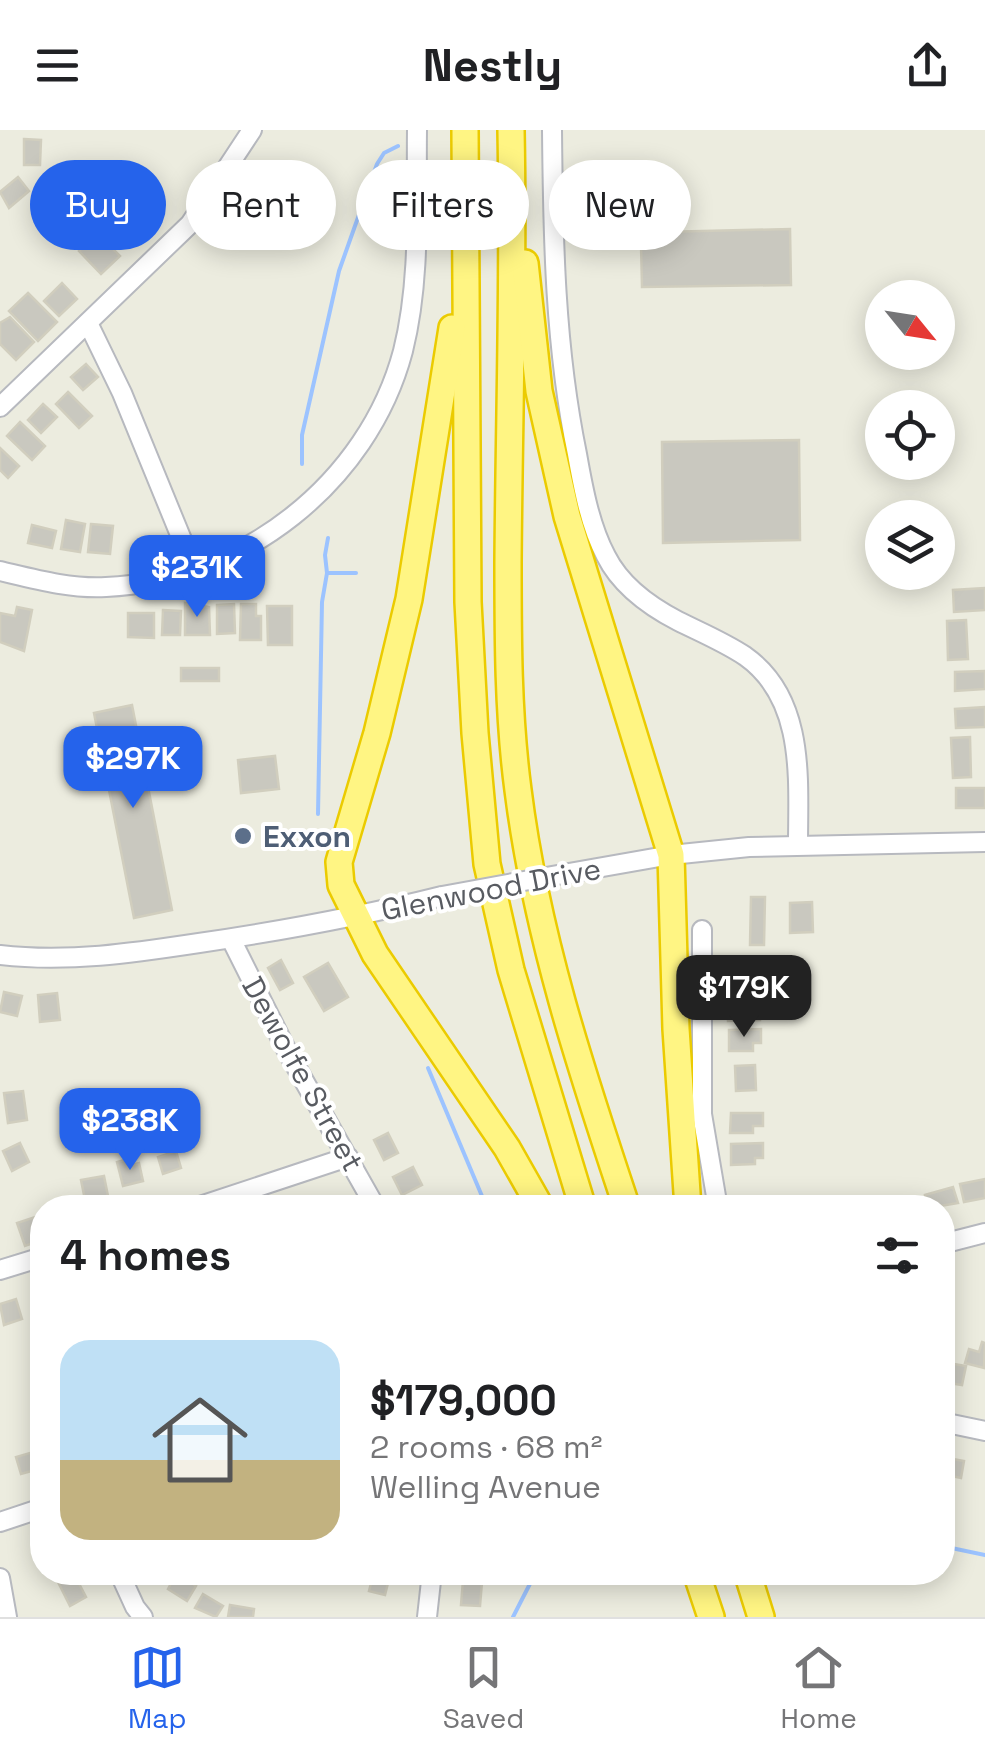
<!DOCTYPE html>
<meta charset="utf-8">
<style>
body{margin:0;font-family:"Space Grotesk",sans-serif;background:#f6f6f6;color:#202124;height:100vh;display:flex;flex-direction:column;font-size:38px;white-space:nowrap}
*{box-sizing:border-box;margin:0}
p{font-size:32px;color:#757577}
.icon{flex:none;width:55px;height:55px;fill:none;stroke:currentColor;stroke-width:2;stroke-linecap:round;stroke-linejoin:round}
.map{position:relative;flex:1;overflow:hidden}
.drawer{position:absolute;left:30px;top:1065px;width:925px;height:390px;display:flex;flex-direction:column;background:#fff;border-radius:40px;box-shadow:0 5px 25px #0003}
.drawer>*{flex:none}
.top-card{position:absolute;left:30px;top:30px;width:925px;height:90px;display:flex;gap:20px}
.needle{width:65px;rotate:120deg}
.fabs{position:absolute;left:865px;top:150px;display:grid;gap:20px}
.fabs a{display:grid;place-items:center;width:90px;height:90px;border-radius:50%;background:#fff;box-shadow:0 5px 25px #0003;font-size:50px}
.price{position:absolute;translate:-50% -85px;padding:0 22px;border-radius:20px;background:#2563eb;color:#fff;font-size:32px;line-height:65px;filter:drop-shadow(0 2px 5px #0008)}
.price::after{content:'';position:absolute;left:50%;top:60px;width:30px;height:22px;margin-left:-15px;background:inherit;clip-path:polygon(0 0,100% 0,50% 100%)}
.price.current{background:#222;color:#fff}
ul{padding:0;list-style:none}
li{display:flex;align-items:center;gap:30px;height:250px;padding:0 30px}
li span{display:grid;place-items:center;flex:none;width:280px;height:200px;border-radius:30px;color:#555}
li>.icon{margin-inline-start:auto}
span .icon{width:120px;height:120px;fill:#fffc;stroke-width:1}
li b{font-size:42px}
h2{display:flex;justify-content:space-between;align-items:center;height:120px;padding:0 30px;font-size:42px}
.tag{padding:0 35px;border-radius:45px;background:#fff;box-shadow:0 5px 25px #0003;font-size:35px;line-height:90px}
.tag.current{background:#2563eb;color:#fff}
header{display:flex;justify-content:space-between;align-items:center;height:130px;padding:0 30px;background:#fff;font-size:45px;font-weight:600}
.menu{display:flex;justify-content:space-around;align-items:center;height:140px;border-top:2px solid #e0e0e0;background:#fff;font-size:28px;color:#757577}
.menu a{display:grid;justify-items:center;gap:5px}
.menu .current{color:#2563eb}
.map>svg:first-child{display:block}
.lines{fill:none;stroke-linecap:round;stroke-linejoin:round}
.stream{stroke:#9cc3ff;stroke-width:4}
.building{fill:#c9c8bf;stroke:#d1cebe;stroke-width:2.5}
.minor-casing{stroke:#b7b9bf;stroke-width:22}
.highway-casing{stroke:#ebcb00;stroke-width:30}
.minor{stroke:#fff;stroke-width:18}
.highway{stroke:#fff583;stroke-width:25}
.minor-bridge-casing{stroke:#b7b9bf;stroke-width:22;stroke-linecap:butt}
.minor-bridge{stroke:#fff;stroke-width:18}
.service-dot{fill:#5c6f8a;stroke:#fff;stroke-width:4}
.labels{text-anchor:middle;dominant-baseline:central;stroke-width:8;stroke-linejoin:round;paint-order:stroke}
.service-label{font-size:30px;font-weight:bold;fill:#4e5e75;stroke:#fff;text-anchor:start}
.street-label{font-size:30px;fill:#585b61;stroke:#fff}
</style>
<header><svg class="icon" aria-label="menu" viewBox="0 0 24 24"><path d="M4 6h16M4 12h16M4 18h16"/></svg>Nestly<svg class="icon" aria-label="share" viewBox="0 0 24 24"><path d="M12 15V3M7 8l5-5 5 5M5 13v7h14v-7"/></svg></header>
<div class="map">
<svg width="985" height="1487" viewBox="0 0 985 1487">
<rect width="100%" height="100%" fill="#ececdf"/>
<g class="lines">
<g class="stream">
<polyline points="302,334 302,305 339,141 377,34 384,23 398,16"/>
<polyline points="327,443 356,443"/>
<polyline points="318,684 322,472 327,443 325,425 328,408"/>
<polyline points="428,938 487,1078"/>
<polyline points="942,1416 985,1425"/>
<polyline points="513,1487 536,1442"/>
</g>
</g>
<g class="building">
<polygon points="24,9 41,10 40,35 24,35"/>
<polygon points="18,47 29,61 9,78 0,62"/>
<polygon points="790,99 791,155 642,157 641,114 662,114 662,102"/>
<polygon points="97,103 120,126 101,144 79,121 83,117 80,114"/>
<polygon points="62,153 77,169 59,186 44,171"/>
<polygon points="28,163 57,192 38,211 9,181"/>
<polygon points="10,187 34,212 16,230 0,214 0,193"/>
<polygon points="86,234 98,247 83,260 71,247"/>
<polygon points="68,262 92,286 79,298 56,274"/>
<polygon points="43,274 57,287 41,303 28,290"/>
<polygon points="20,292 45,316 32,330 7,306"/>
<polygon points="799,310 800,410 663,413 662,312"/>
<polygon points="0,318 19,336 8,348 0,340"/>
<polygon points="66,390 85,394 80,422 61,419"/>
<polygon points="91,394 113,396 110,424 88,422"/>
<polygon points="32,395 56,401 52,418 28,413"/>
<polygon points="985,458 985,480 954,482 953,460"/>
<polygon points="185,473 209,477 210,505 185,505"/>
<polygon points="234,474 235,503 217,504 217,475"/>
<polygon points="241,474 256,474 256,486 261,486 261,510 240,510"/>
<polygon points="267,476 292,476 292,515 268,515"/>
<polygon points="17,477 32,480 24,521 0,512 0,483 15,486"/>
<polygon points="163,480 181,481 180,505 162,505"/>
<polygon points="128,483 154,483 154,508 128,507"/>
<polygon points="966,490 968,529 948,530 947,491"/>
<rect x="181" y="538" width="38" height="13"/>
<polygon points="985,541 985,559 955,561 955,542"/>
<polygon points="132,575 172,780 134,788 94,583"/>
<polygon points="985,577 985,597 956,598 955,579"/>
<polygon points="970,607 971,647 953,648 951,608"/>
<polygon points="275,626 279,659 241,663 238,630"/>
<rect x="956" y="658" width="29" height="20"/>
<polygon points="751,767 765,767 764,815 750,815"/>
<polygon points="812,772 813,802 790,803 790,773"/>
<polygon points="281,830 293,853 280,860 268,838"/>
<polygon points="328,833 348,867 324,881 304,847"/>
<polygon points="728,839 759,841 758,861 727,859"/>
<polygon points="4,862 22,866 17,886 0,882"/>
<polygon points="57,863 60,890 40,892 38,865"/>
<polygon points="760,870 760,890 728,891 727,871"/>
<polygon points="761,899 761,913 753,913 753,921 729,921 729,900"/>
<polygon points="755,935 756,960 736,961 735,936"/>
<polygon points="23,961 27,990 8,993 4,963"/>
<polygon points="731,983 763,983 763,996 753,996 753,1003 730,1003"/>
<polygon points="388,1003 398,1023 384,1030 374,1010"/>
<polygon points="20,1013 29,1032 12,1041 3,1021"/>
<polygon points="763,1013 763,1028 755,1028 755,1034 731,1035 731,1014"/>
<polygon points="176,1021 181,1038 163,1044 158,1027"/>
<polygon points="127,1029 128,1036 139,1033 143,1051 123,1056 117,1032"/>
<polygon points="413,1037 422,1055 402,1065 393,1047"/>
<polygon points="104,1046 108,1066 85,1070 81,1050"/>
<polygon points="985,1049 985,1068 964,1072 960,1054"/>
<polygon points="953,1057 958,1073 928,1078 925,1065"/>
<polygon points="35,1087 42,1110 25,1116 17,1093"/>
<polygon points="16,1169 22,1189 4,1195 0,1174"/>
<polygon points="982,1212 985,1213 984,1238 965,1233 969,1219 979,1222"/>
<polygon points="942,1232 966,1236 962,1255 942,1252"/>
<polygon points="40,1320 42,1338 21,1344 16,1327"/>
<polygon points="942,1327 964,1331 961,1348 942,1344"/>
<polygon points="374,1442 390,1445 385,1465 369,1461"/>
<polygon points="74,1444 86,1467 70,1476 58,1452"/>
<polygon points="176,1444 196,1456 187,1471 168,1459"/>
<polygon points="463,1450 482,1452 480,1476 461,1475"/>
<polygon points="203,1464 223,1476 216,1487 195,1478"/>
<polygon points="230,1475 254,1479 253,1487 228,1487"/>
</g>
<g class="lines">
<defs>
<g id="minor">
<path d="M552 0C553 110 555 217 577 324 583 358 590 396 606 426 621 456 649 476 678 491 700 502 724 512 745 526 806 569 798 650 798 715"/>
<polyline points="88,193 122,263 194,439"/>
<polyline points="0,277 190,94 252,0"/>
<path d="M0 441C34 449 70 459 106 457 242 451 368 353 403 221 421 149 416 74 417 0"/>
<polyline points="546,747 671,725 749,717 985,712"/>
<polyline points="702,800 702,984 718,1078"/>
<polyline points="231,809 286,919 376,1078"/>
<path d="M0 825C67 833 133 823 199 813 281 801 362 786 442 766"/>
<polyline points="194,1078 348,1027"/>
<polyline points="942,1114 985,1103"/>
<polyline points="0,1140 42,1127"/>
<polyline points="942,1292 985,1301"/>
<polyline points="0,1392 42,1378"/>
<polyline points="119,1442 135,1477 143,1487"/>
<polyline points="0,1448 7,1487"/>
<polyline points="427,1487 432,1442"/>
</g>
<g id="highway">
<polyline points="465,0 468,472 475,603 487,734 511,840 583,1078"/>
<path d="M511 0C514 144 509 289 508 433 508 508 508 585 518 660 536 804 581 940 627 1078"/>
<polyline points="525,133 539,261 567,386 671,725 676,899 688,1078"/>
<polyline points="452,198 409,469 377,603 339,732 341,755 375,824 507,1018 541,1078"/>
<polyline points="696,1442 711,1487"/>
<polyline points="747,1442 761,1487"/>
</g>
</defs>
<use href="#minor" class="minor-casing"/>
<use href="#highway" class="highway-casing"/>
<use href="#minor" class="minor"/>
<use href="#highway" class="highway"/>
<defs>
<polyline id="minor-bridge" points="442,766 546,747"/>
</defs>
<use href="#minor-bridge" class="minor-bridge-casing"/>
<use href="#minor-bridge" class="minor-bridge"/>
</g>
<circle class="service-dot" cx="243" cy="706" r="10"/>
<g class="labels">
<g class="service-label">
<text x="263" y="706">Exxon</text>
</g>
<g class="street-label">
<text transform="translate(491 759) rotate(-11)">Glenwood Drive</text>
<text transform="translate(303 944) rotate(61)">Dewolfe Street</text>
</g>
</g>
</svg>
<div class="fabs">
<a><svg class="needle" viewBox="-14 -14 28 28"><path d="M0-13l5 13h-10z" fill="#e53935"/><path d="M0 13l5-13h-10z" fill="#757577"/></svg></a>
<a><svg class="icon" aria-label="locate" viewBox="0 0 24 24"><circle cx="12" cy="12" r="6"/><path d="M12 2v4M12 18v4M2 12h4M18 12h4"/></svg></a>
<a><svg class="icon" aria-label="layers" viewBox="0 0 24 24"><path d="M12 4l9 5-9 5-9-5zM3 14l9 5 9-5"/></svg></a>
</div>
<b class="price" style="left:197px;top:490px">$231K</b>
<b class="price" style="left:133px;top:681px">$297K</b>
<b class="price current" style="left:744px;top:910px">$179K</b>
<b class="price" style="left:130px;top:1043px">$238K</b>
<div class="top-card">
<a class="tag current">Buy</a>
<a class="tag">Rent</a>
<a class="tag">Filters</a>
<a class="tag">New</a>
</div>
<section class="drawer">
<h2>4 homes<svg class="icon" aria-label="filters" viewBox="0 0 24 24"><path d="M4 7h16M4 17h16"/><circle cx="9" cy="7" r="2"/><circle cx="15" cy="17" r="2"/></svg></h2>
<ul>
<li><span style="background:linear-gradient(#bfe0f5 60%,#c2b280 0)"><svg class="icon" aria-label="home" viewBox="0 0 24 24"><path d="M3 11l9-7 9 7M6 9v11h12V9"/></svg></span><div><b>$179,000</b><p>2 rooms · 68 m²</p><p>Welling Avenue</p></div></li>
</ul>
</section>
</div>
<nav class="menu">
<a class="current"><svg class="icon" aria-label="map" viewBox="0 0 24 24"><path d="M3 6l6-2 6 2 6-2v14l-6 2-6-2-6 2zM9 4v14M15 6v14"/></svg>Map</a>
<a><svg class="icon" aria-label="saved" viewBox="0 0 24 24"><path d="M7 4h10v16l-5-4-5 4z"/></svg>Saved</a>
<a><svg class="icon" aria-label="home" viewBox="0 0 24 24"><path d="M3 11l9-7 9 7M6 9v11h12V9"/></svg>Home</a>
</nav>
